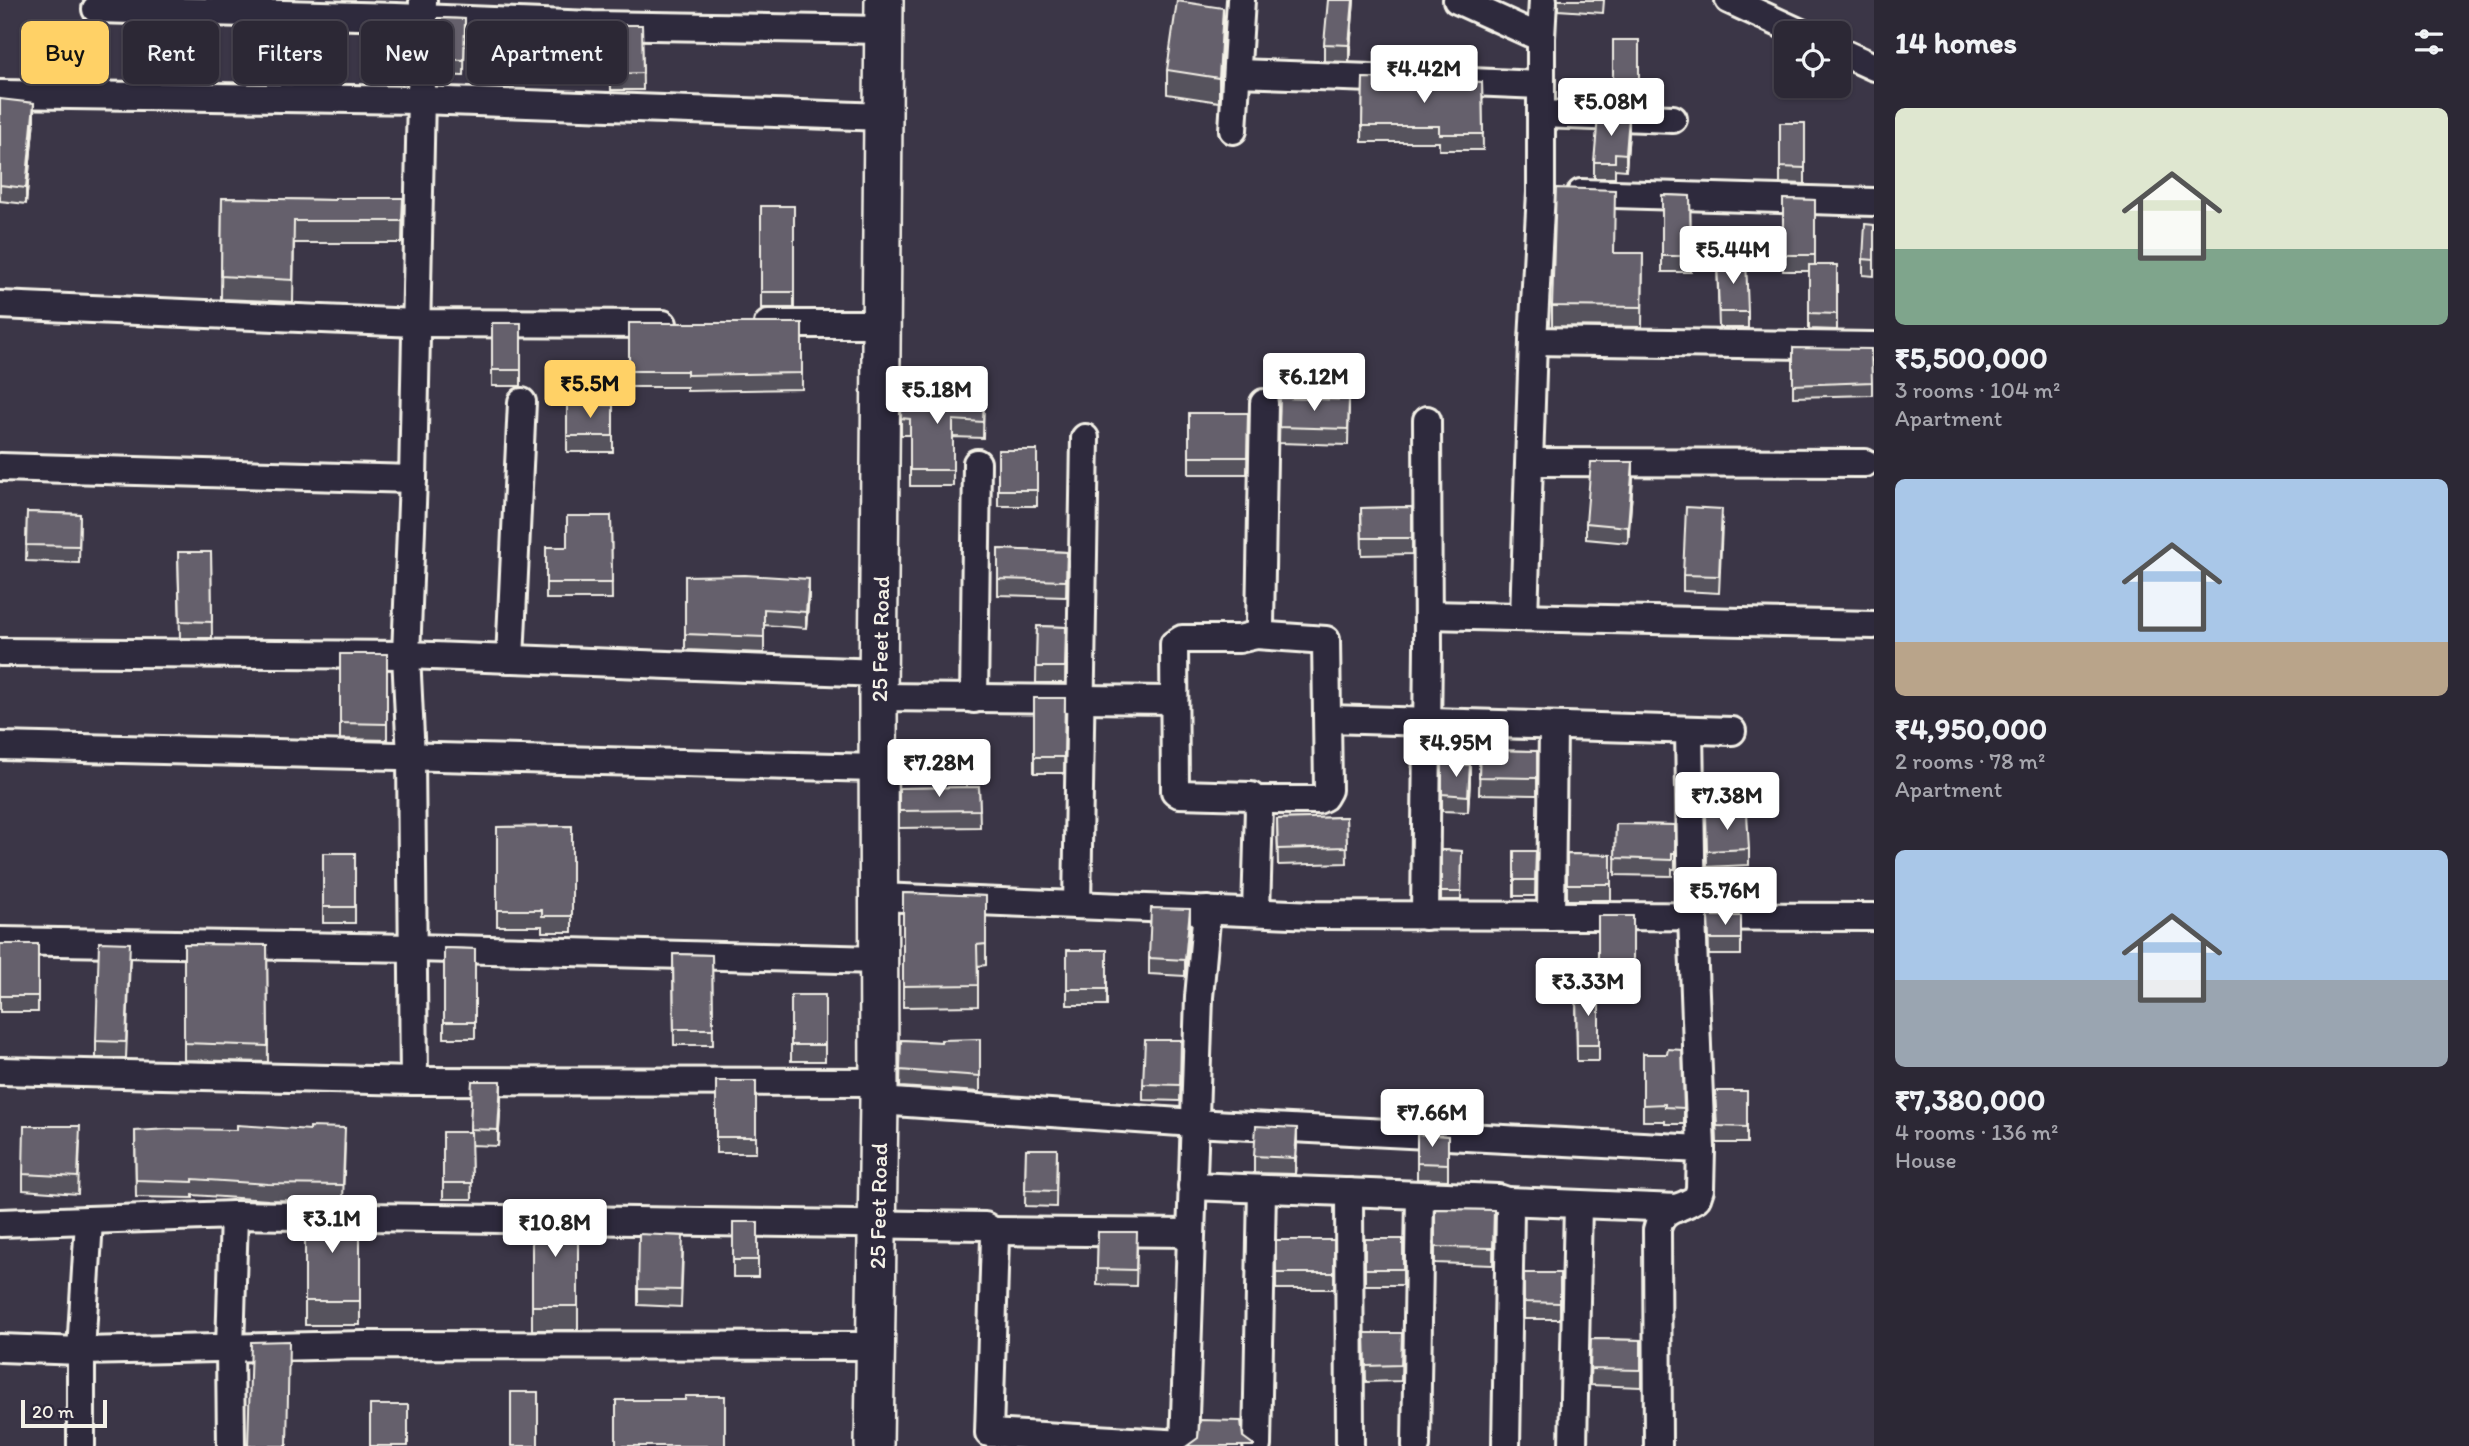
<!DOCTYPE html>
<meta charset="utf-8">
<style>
body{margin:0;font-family:Itim,sans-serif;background:#383441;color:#f1f3f6;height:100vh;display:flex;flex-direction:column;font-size:26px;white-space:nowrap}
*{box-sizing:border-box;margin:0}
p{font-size:23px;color:#a6a6ad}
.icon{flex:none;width:38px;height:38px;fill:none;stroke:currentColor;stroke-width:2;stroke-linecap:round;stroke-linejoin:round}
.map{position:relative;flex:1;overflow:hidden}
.sheet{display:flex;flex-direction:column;background:#2c2835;width:595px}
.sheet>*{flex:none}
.guide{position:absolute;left:21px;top:21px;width:665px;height:63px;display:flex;gap:14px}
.fabs{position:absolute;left:1774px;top:21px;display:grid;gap:14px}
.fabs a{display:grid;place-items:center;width:77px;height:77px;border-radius:10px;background:#2c2835;box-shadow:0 2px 5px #0004,0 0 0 2px #484450;font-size:35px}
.scale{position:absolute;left:21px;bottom:18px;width:86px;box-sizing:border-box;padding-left:7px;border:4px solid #f4f1e8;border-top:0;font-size:19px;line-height:24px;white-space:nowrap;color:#f4f1e8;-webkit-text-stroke:5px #2f2a3d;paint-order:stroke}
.price{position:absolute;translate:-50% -60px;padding:0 16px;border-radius:7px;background:#fff;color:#222;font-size:23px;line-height:46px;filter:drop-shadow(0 2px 4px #0008)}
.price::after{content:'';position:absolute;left:50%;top:42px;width:21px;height:16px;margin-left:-10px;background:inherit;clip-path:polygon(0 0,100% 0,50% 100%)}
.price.on{background:#ffd166;color:#111}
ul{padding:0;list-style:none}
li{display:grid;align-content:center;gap:14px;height:371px;padding:0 21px}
li span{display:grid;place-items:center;height:217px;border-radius:10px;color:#555}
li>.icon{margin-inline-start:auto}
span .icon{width:126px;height:126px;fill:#fffc;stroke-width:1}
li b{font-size:30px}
h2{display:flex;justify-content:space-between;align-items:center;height:84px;padding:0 21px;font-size:30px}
.chip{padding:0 24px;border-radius:10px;background:#2c2835;box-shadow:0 2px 5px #0004,0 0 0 2px #484450;font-size:24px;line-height:63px}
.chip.on{background:#ffd166;color:#111}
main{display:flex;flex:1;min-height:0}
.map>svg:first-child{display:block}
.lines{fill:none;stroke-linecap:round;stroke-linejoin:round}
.street-casing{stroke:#f4f1e8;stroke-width:32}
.secondary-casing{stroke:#f4f1e8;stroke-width:42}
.street{stroke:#2f2a3d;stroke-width:26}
.secondary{stroke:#2f2a3d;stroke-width:37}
.wall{fill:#57535d;stroke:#f4f1e8;stroke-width:2}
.shaded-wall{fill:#47444c;stroke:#f4f1e8;stroke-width:2}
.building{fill:#65616c;stroke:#f4f1e8;stroke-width:2}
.labels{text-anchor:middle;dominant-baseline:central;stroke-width:5;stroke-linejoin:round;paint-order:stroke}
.street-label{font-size:23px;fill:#f4f1e8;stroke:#2f2a3d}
</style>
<main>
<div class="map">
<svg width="1874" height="1446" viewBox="0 0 1874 1446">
<rect width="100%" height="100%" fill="#3b3647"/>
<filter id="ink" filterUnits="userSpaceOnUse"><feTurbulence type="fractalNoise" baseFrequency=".0143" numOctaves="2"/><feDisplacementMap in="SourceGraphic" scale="14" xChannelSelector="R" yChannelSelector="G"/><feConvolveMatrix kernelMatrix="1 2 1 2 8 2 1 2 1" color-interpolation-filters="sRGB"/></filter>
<g filter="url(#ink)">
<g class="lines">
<defs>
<g id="street">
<polyline points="1457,0 1541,38 1543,0"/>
<polyline points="1729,0 1801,33"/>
<polyline points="96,9 396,17 592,25 884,30"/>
<polyline points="1839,51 1874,67"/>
<polyline points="1237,73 1399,79"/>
<polyline points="1448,81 1541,85"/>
<polyline points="0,94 420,100 884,117"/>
<polyline points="1541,114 1673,119"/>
<polyline points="1233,130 1241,0"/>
<polyline points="1581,193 1874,202"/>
<polyline points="0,305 416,323 663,324"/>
<polyline points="768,324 883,324"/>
<polyline points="1533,341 1874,346"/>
<polyline points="1530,462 1865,463"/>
<polyline points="0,467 413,479 423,0"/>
<polyline points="413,479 406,655 411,757 414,1081"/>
<polyline points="1428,615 1874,625"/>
<polyline points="1524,617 1533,341 1541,192 1541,38"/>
<polyline points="0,652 406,655 880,673"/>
<polyline points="510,659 522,402"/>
<polyline points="878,697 1174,700"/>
<polyline points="974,699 977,463"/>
<polyline points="1328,719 1732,731"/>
<polyline points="1689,730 1692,916 1701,1149"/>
<polyline points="0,746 878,768"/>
<polyline points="1255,800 1318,800 1324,797 1328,790 1326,640 1256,635"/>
<polyline points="879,897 1315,915 1874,917"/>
<polyline points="1077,905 1085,438"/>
<polyline points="1256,912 1259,808 1251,796 1179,794 1175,791 1174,644 1182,639 1239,639 1256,635 1260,625 1264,403"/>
<polyline points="1425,916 1428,647 1427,420"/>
<polyline points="1551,916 1553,726"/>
<polyline points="0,941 414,948 879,960"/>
<polyline points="0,1071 414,1081 879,1082"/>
<path d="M879 1101 1194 1123 1701 1149 1700 1189 1697 1198C1679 1211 1662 1206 1657 1230L1658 1446"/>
<polyline points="1192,1186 1498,1198 1507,1201 1510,1209 1506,1446"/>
<polyline points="1349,1192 1350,1446"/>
<polyline points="1507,1201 1677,1208"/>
<polyline points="0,1223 234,1215 985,1226 993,1231 995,1238 989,1433 1184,1444"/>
<polyline points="993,1231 1191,1233"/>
<polyline points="0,1348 81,1351 363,1345 876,1346"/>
<polyline points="81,1446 81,1351 89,1221"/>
<polyline points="231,1446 230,1348 234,1215"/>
<polyline points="1184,1446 1199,997 1207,910"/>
<polyline points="1257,1446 1262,1189"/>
<polyline points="1416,1446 1420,1195"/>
<polyline points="1573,1446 1578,1204"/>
</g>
<polyline id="secondary" points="874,1446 879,1101 878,697 884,0"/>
</defs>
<use href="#street" class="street-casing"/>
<use href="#secondary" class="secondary-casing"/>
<use href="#street" class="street"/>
<use href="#secondary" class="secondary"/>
</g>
<g class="wall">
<polygon points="1354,0 1349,62 1324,61 1324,44"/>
<polygon points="1558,0 1604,0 1603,13 1558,10"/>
<polygon points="438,18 465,19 464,76 437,75"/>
<polygon points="610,25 642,25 643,90 611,90"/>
<polygon points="1223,31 1219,102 1167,94 1167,70"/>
<rect x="1613" y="40" width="26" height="61"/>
<polygon points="1363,78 1482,82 1483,150 1439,150 1439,142 1362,142"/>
<polygon points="0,99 34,119 26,204 0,201"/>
<polygon points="1780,123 1805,123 1805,184 1780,183"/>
<polygon points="1629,133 1626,170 1615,169 1615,178 1594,178 1594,162"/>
<polygon points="1662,195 1690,196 1691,272 1662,272"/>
<polygon points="222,198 335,200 403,198 402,243 294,243 293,302 221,299"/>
<polygon points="1783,199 1815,200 1815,265 1837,265 1837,330 1809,329 1809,271 1783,271"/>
<rect x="761" y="206" width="33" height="102"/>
<polygon points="1874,225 1874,276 1863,275 1863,259"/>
<polygon points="1614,253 1643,253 1642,327 1552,326 1552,306"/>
<polygon points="1717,260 1748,312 1748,328 1719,328"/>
<rect x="492" y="323" width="29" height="63"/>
<polygon points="629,323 802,323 802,389 687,391 687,387 629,387"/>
<polygon points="1793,348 1872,382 1872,395 1793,397"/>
<polygon points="984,396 983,438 953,437 953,486 910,486 910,435 901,435 901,418"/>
<polygon points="1280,398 1349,400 1348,445 1279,443"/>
<rect x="567" y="405" width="46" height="47"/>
<polygon points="1189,413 1248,413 1247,474 1189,474"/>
<rect x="998" y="450" width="39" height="56"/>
<polygon points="1633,478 1628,543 1586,539 1586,523"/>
<polygon points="1412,507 1412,554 1362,555 1361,508"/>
<polygon points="27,512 80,514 79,563 26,561"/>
<polygon points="611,516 612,599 546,599 546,547 567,547"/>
<polygon points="1722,525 1719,593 1683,591 1683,575"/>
<polygon points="998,549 1067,552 1066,597 998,595"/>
<polygon points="178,552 211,552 212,638 180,638"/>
<polygon points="685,576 809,595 806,628 764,625 764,653 685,650"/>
<polygon points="1037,626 1066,627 1065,683 1036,683"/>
<polygon points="340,654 387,654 387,740 340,739"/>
<polygon points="1034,698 1065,698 1064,773 1034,773"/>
<polygon points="1480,750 1537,751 1537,795 1479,794"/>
<polygon points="1442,763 1470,781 1468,812 1442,811"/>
<polygon points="979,787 980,827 899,828 899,788"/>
<polygon points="1706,815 1749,849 1749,865 1707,867"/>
<polygon points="1346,817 1347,863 1278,865 1277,819"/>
<polygon points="1616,824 1675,825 1675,869 1672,869 1672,876 1615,875"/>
<polygon points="572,826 572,932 542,932 542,926 497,926 497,827"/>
<polygon points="1441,850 1462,851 1461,900 1441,900"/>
<polygon points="1514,851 1536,851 1535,896 1514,896"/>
<rect x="323" y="853" width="32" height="70"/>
<polygon points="1567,854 1611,855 1611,900 1567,900"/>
<polygon points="903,893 986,896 986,965 978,966 978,1006 903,1007"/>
<polygon points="1598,916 1633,916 1633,990 1598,989"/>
<polygon points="1708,916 1741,916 1741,955 1709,955"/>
<polygon points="1190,926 1185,976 1149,974 1149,958"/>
<rect x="0" y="944" width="38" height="68"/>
<polygon points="184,944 267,945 268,1062 184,1060"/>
<polygon points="444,948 475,949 475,1038 444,1038"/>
<rect x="1067" y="950" width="40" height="55"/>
<polygon points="673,954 712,955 713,1045 674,1045"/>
<polygon points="130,959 126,1058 96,1058 96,1041"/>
<polygon points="1576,992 1599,992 1599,1061 1577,1061"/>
<rect x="791" y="995" width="34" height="66"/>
<polygon points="980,1039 980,1092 900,1087 901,1040 941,1042"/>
<polygon points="1643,1054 1684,1108 1684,1124 1665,1124 1665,1121 1643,1121"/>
<polygon points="1181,1057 1180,1101 1143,1100 1143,1084"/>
<polygon points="472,1081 501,1097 498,1146 471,1145 472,1199 443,1199 443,1132 470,1132"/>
<rect x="716" y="1081" width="40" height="72"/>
<polygon points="1715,1091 1747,1091 1747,1143 1717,1143"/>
<polygon points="135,1131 345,1144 343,1201 268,1200 193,1195 193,1198 136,1197"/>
<polygon points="1417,1134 1448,1136 1448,1180 1417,1179"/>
<polygon points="80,1142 78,1194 23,1190 23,1174"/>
<polygon points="1297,1144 1295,1174 1254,1173 1254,1156"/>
<polygon points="1026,1149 1057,1149 1056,1207 1025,1206"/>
<polygon points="305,1208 360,1209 360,1325 305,1325"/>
<polygon points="1435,1209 1494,1210 1493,1265 1435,1263"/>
<polygon points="532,1211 578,1212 578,1330 532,1330"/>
<rect x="733" y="1222" width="25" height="55"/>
<polygon points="1098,1232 1137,1248 1136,1286 1097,1285"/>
<rect x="1365" y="1239" width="38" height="46"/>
<rect x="1276" y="1240" width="58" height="49"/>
<polygon points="683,1252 681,1307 638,1305 638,1289"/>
<rect x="1524" y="1273" width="36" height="46"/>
<polygon points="1365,1333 1402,1333 1401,1381 1366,1382"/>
<polygon points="1591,1339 1641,1340 1641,1387 1590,1385"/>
</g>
<g class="shaded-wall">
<polygon points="1353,0 1354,0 1349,62 1349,45"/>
<polygon points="1223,8 1223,31 1219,102 1219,78"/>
<polygon points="34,103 34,119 26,204 26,188"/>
<polygon points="1629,117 1629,133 1626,170 1626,154"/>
<polygon points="1633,462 1633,478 1628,543 1628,527"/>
<polygon points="809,579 809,595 806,628 806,612"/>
<polygon points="1470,765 1470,781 1468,812 1468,796"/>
<polygon points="1190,909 1190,926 1185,976 1185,960"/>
<polygon points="501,1081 501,1097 498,1146 498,1130"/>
<polygon points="1297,1128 1297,1144 1295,1174 1295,1158"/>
</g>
<g class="building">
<polygon points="1328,0 1353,0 1349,45 1324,44"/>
<polygon points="1177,1 1223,8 1219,78 1167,70"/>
<polygon points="438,18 465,19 464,60 437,59"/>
<polygon points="610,25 642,25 643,73 611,74"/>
<rect x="1613" y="40" width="26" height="45"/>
<polygon points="1363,78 1482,82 1483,134 1439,134 1439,126 1362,126"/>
<polygon points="0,99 34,103 26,188 0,185"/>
<polygon points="1598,116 1629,117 1626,154 1615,153 1615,162 1594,162"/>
<polygon points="1780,123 1805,123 1805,168 1780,167"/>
<polygon points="1556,188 1615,190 1614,253 1643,253 1642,307 1552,306"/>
<polygon points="1662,195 1690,196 1691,256 1662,256"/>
<polygon points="222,198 335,200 335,198 403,198 402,221 294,221 293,280 221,276"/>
<polygon points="1783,199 1815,200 1815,255 1783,255"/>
<rect x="761" y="206" width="33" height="86"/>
<polygon points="1865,224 1874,225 1874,260 1863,259"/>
<polygon points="1746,259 1748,312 1719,312 1717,260"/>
<polygon points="1809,265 1837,265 1837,314 1809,313"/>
<rect x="492" y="323" width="29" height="47"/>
<polygon points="629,323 802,323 802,373 687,375 687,371 629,371"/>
<polygon points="1793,348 1871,349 1872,382 1793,385"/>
<polygon points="902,393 984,396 983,422 953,420 953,470 910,470 910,419 901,418"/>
<polygon points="1280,398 1349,400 1348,429 1279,427"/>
<rect x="567" y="405" width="46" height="31"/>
<polygon points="1189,413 1248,413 1247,457 1189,457"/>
<rect x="998" y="450" width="39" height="40"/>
<polygon points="1591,462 1633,462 1628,527 1586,523"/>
<polygon points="1412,507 1412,538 1362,538 1361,508"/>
<polygon points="1686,507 1722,509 1719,576 1683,575"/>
<polygon points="27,512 80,514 79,546 26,545"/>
<polygon points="567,516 611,516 612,583 546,583 546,547 567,547"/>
<polygon points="998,549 1067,552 1066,581 998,579"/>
<polygon points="178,552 211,552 212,622 180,621"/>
<polygon points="745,575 809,579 806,612 764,609 764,637 685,634 685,576"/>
<polygon points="1037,626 1066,627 1065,667 1036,667"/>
<polygon points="340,654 387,654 387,724 340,723"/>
<polygon points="1034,698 1065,698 1064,757 1034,757"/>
<polygon points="1480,750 1537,751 1537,778 1479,777"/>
<polygon points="1442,763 1470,765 1468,796 1442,794"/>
<polygon points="979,787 980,810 899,811 899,788"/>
<polygon points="1747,813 1749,849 1707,851 1706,815"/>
<polygon points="1346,817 1347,847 1278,849 1277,819"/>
<polygon points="1616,824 1675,825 1675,853 1672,853 1672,860 1615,858"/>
<polygon points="572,826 572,916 542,916 542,910 497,910 497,827"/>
<polygon points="1441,850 1462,851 1461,892 1441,892"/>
<polygon points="1514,851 1536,851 1535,880 1514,880"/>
<rect x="323" y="853" width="32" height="54"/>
<polygon points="1567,854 1611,855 1611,884 1567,884"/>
<polygon points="903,893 986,896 986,944 977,945 978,985 903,986"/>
<polygon points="1151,908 1190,909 1185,960 1149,958"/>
<polygon points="1598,916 1633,916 1633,974 1598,973"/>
<polygon points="1708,916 1741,916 1741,939 1709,939"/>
<polygon points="99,942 130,943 126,1042 96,1041"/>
<rect x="0" y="944" width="38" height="52"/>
<polygon points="184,944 267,945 268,1046 184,1043"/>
<polygon points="444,948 475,949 475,1022 444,1022"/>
<rect x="1067" y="950" width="40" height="39"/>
<polygon points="673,954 712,955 713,1029 674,1029"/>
<polygon points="1576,992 1599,992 1599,1045 1577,1045"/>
<rect x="791" y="995" width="34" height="50"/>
<polygon points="980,1039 980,1076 900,1070 901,1040 941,1042 941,1040"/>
<polygon points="1145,1040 1181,1040 1180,1085 1143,1084"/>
<polygon points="1668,1049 1682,1050 1684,1108 1665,1107 1665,1104 1643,1105 1643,1054 1667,1054"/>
<polygon points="472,1081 501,1081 498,1130 470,1129"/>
<rect x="716" y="1081" width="40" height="56"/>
<polygon points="1715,1091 1747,1091 1747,1127 1717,1126"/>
<polygon points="237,1125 310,1130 310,1127 345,1128 343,1185 268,1184 193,1179 193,1182 136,1180 135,1131 170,1129 237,1130"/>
<polygon points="24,1126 80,1126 78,1177 23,1174"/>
<polygon points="1256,1126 1297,1128 1295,1158 1254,1156"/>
<polygon points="443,1132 471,1132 472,1183 443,1183"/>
<polygon points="1417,1134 1448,1136 1448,1164 1417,1163"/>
<polygon points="1026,1149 1057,1149 1056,1191 1025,1190"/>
<polygon points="305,1208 360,1209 360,1301 305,1301"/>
<polygon points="1435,1209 1494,1210 1493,1248 1435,1247"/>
<polygon points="532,1211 578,1212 578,1306 532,1306"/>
<rect x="733" y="1222" width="25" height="38"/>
<polygon points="1098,1232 1137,1232 1136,1270 1097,1269"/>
<polygon points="639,1234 683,1236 681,1290 638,1289"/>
<rect x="1365" y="1239" width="38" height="30"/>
<rect x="1276" y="1240" width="58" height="33"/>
<polygon points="1524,1273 1560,1273 1560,1303 1524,1302"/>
<polygon points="1365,1333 1402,1333 1401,1365 1366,1366"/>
<polygon points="1591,1339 1641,1340 1641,1370 1590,1369"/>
<polygon points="289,1341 287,1446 248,1446 251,1342"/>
<rect x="511" y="1392" width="27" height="54"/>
<polygon points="685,1396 725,1396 725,1446 616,1446 616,1400 685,1400"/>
<rect x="370" y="1405" width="38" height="41"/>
<polygon points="1200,1420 1241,1421 1243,1437 1254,1445 1254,1446 1187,1446 1198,1438"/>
</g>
</g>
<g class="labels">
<g class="street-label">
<text transform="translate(880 639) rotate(-89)">25 Feet Road</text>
<text transform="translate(878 1206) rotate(-89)">25 Feet Road</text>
</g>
</g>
</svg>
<div class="fabs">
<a><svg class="icon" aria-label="locate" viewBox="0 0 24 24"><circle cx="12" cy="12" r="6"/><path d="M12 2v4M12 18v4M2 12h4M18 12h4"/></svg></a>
</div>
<div class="scale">20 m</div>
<b class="price" style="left:1424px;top:105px">₹4.42M</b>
<b class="price" style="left:1611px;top:138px">₹5.08M</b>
<b class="price" style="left:1733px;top:286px">₹5.44M</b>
<b class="price" style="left:1314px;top:413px">₹6.12M</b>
<b class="price on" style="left:590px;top:420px">₹5.5M</b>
<b class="price" style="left:937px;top:426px">₹5.18M</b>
<b class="price" style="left:1456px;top:779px">₹4.95M</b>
<b class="price" style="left:939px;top:799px">₹7.28M</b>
<b class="price" style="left:1727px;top:832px">₹7.38M</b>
<b class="price" style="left:1725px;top:927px">₹5.76M</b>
<b class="price" style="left:1588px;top:1018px">₹3.33M</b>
<b class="price" style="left:1432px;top:1149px">₹7.66M</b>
<b class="price" style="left:332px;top:1255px">₹3.1M</b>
<b class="price" style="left:555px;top:1259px">₹10.8M</b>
<div class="guide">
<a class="chip on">Buy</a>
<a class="chip">Rent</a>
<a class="chip">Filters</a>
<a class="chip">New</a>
<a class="chip">Apartment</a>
</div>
</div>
<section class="sheet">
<h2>14 homes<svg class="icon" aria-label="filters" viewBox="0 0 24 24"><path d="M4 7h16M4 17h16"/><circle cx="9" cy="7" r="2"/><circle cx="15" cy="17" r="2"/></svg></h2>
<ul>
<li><span style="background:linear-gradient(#dfe7d0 65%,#7fa58c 0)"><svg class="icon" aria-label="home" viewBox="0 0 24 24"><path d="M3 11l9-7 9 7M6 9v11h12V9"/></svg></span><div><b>₹5,500,000</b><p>3 rooms · 104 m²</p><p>Apartment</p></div></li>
<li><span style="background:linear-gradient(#a9c7e8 75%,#b9a48a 0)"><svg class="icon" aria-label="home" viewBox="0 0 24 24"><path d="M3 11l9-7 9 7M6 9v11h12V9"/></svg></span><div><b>₹4,950,000</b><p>2 rooms · 78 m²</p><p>Apartment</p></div></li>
<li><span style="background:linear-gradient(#a9c7e8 60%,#9aa5b1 0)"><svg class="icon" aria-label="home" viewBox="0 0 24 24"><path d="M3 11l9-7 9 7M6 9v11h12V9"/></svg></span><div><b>₹7,380,000</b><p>4 rooms · 136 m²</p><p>House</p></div></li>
</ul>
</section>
</main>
